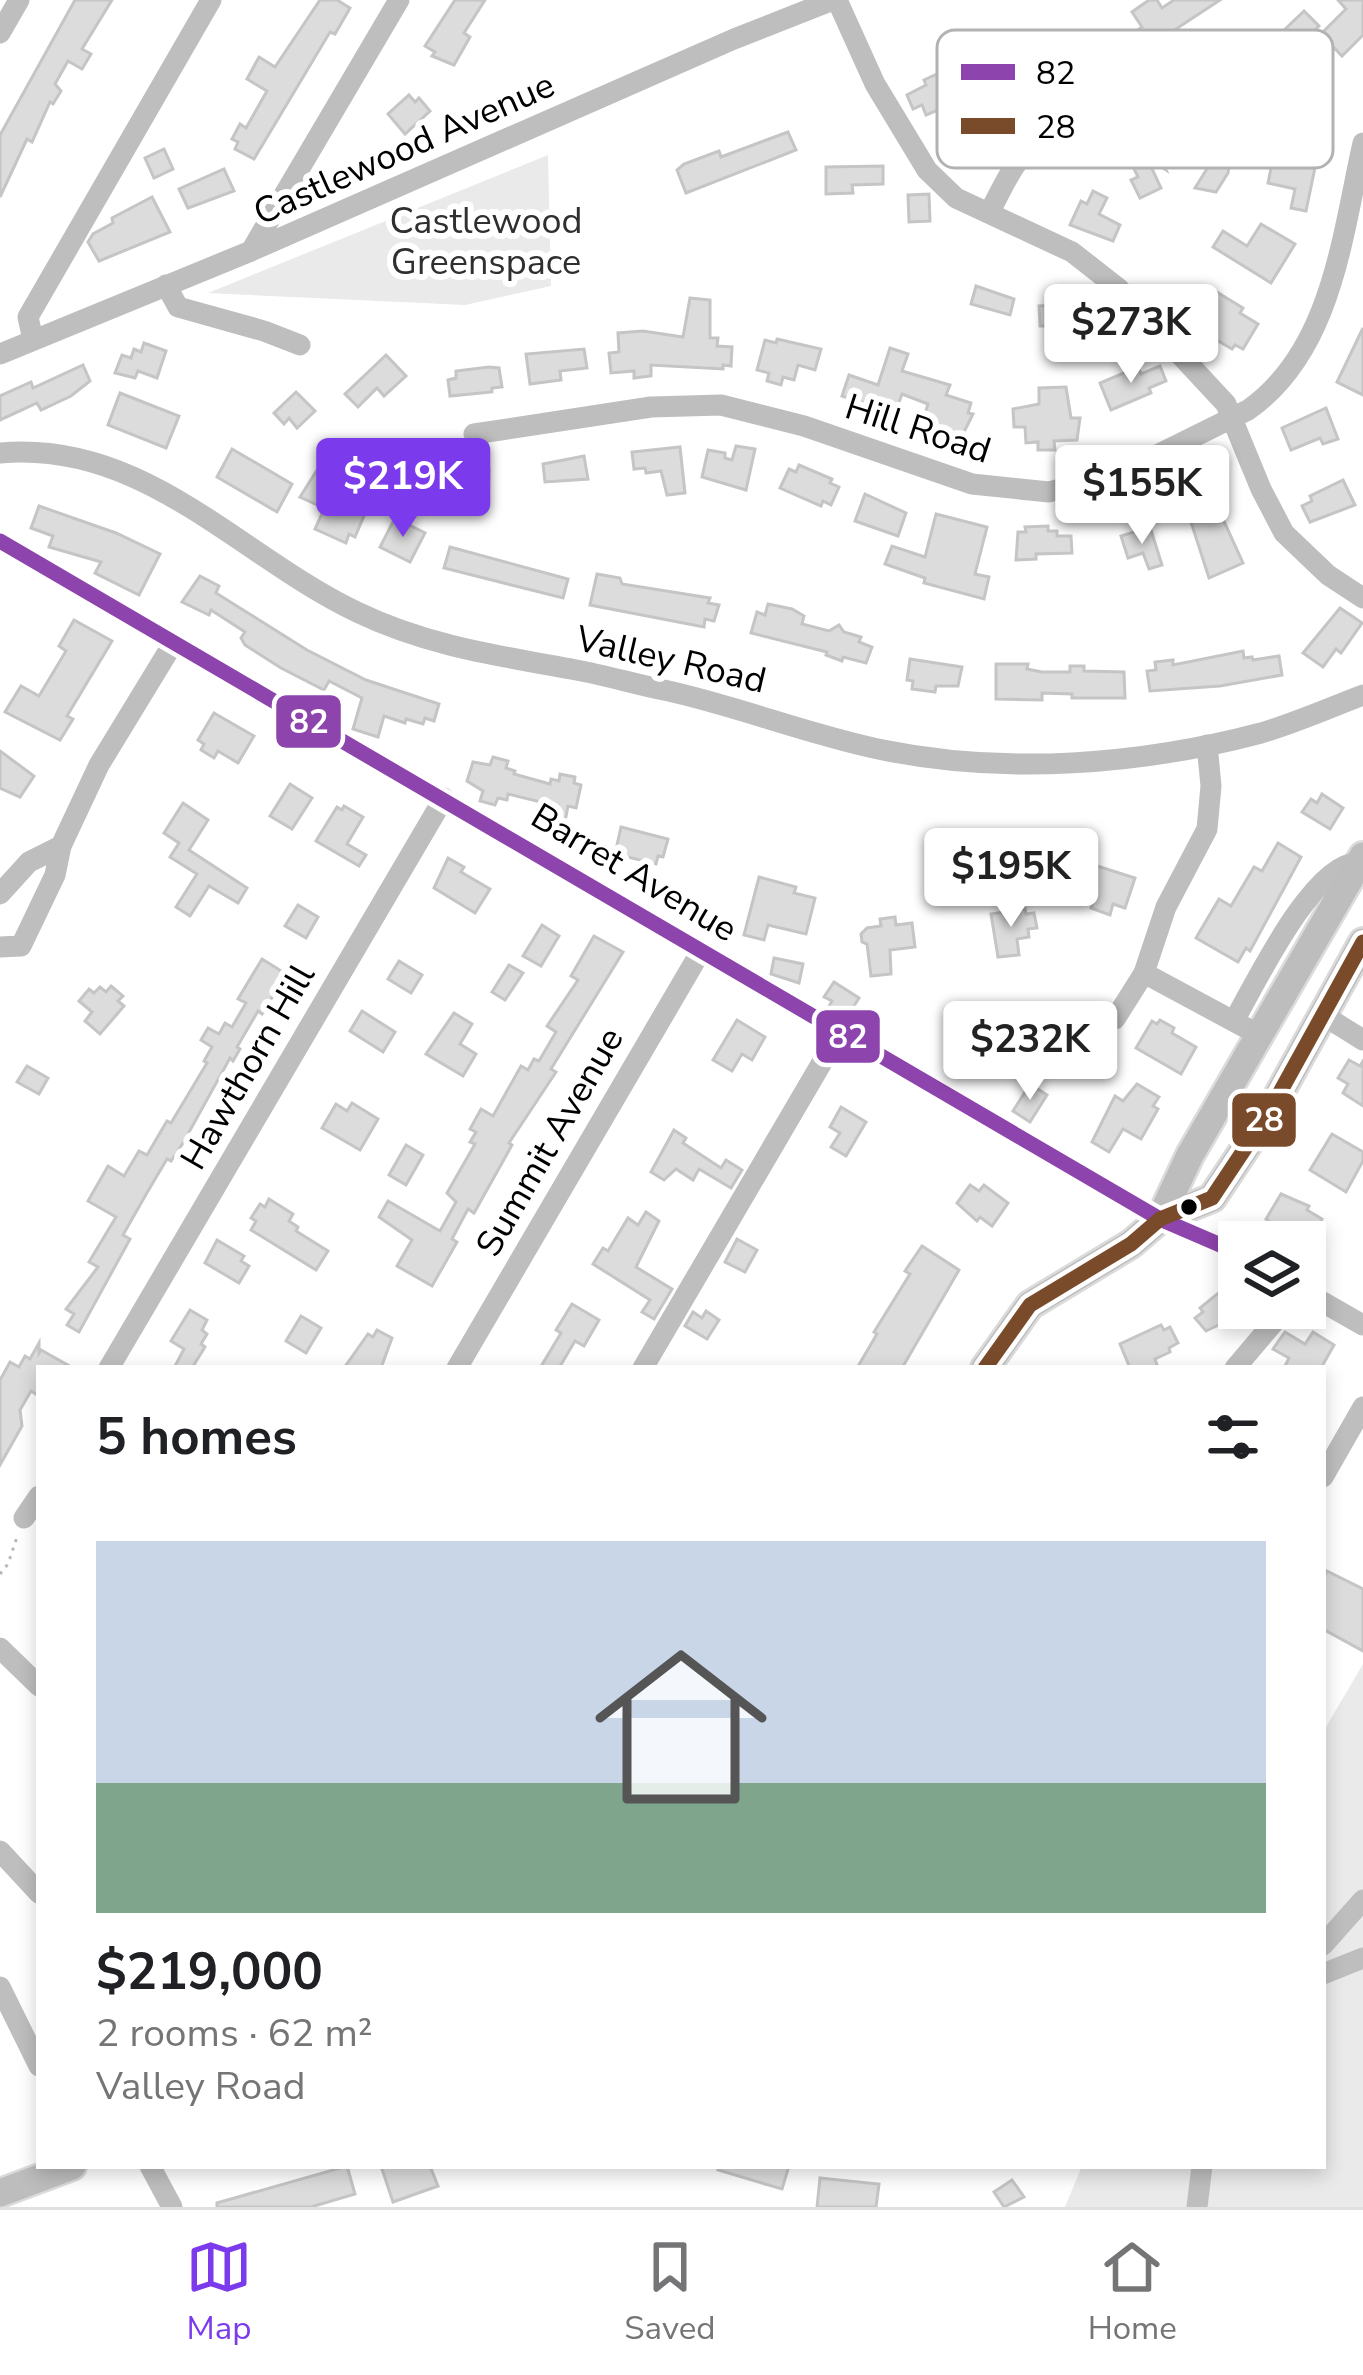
<!DOCTYPE html>
<meta charset="utf-8">
<style>
body{margin:0;font-family:"Nunito Sans",sans-serif;background:#f2f2f2;color:#202124;height:100vh;display:flex;flex-direction:column;font-size:45px;white-space:nowrap}
*{box-sizing:border-box;margin:0}
p{font-size:39px;color:#757577}
.icon{flex:none;width:66px;height:66px;fill:none;stroke:currentColor;stroke-width:2;stroke-linecap:round;stroke-linejoin:round}
.map{position:relative;flex:1;overflow:hidden}
.drawer{position:absolute;left:36px;top:1365px;width:1290px;height:804px;display:flex;flex-direction:column;background:#fff;border-radius:0px;box-shadow:0 6px 18px #0003}
.drawer>*{flex:none}
.fabs{position:absolute;left:1218px;top:1221px;display:grid;gap:24px}
.fabs a{display:grid;place-items:center;width:108px;height:108px;border-radius:0px;background:#fff;box-shadow:0 6px 18px #0003;font-size:60px}
.price{position:absolute;translate:-50% -102px;padding:0 27px;border-radius:12px;background:#fff;color:#222;font-size:39px;line-height:78px;filter:drop-shadow(0 3px 6px #0008)}
.price::after{content:'';position:absolute;left:50%;top:72px;width:36px;height:27px;margin-left:-18px;background:inherit;clip-path:polygon(0 0,100% 0,50% 100%)}
.price.active{background:#7c3aed;color:#fff}
ul{padding:0;list-style:none}
li{display:grid;align-content:center;gap:24px;height:636px;padding:0 60px}
li span{display:grid;place-items:center;height:372px;border-radius:0px;color:#555}
li>.icon{margin-inline-start:auto}
span .icon{width:216px;height:216px;fill:#fffc;stroke-width:1}
li b{font-size:51px}
h2{display:flex;justify-content:space-between;align-items:center;height:144px;padding:0 60px;font-size:51px}
.tab-bar{display:flex;justify-content:space-around;align-items:center;height:168px;border-top:3px solid #e0e0e0;background:#fff;font-size:33px;color:#757577}
.tab-bar a{display:grid;justify-items:center;gap:6px}
.tab-bar .active{color:#7c3aed}
.map>svg:first-child{display:block}
.green{fill:#eaeaea}
.building{fill:#dcdcdc;stroke:#c5c5c5;stroke-width:3}
.lines{fill:none;stroke-linecap:round;stroke-linejoin:round}
.major-casing{stroke:#dbdbdb;stroke-width:32}
.path{stroke:#b8b8b8;stroke-width:3;stroke-dasharray:3 6;stroke-linecap:butt}
.minor{stroke:#bebebe;stroke-width:21}
.major{stroke:#bdbdbd;stroke-width:27}
.bus-1-casing{stroke:#fff;stroke-width:24}
.bus-2-casing{stroke:#fff;stroke-width:24}
.bus-1{stroke:#8e44ad;stroke-width:15}
.bus-2{stroke:#7a4b2a;stroke-width:15}
.bus-dot{fill:#000;stroke:#fff;stroke-width:4.5}
.labels{text-anchor:middle;dominant-baseline:central;stroke-width:12;stroke-linejoin:round;paint-order:stroke}
.street-label{font-size:36px;fill:#000;stroke:#fff}
.park-label{font-size:36px;fill:#2f2f2f;stroke:#fff}
.key{fill:#fff;stroke:#b2b2b2;stroke-width:3}
.key-label{font-size:33px;fill:#000}
.line-badge{stroke:#fff;stroke-width:4.5}
.badge-label{font-size:33px;text-anchor:middle;font-weight:bold;fill:#fff}
</style>
<div class="map">
<svg width="1363" height="2207" viewBox="0 0 1363 2207">
<rect width="100%" height="100%" fill="#fff"/>
<g class="green">
<polygon points="548,155 551,286 465,305 208,293"/>
<polygon points="1363,1664 1363,2207 1065,2207 1082,2166 1323,2166 1323,1732"/>
</g>
<g class="building">
<polygon points="75,0 112,0 82,49 91,54 82,69 68,61 55,84 61,91 53,104 50,102 32,142 27,139 0,197 0,135"/>
<polygon points="320,0 337,0 350,8 335,34 330,32 254,159 235,149 238,142 232,139 240,124 246,128 267,91 247,79 259,57 275,67"/>
<polygon points="455,0 485,0 464,33 470,37 454,65 432,56 435,52 425,46"/>
<polygon points="1149,0 1157,0 1162,8 1174,0 1220,0 1132,58 1059,89 1048,63 1096,43 1101,55 1142,27 1132,12"/>
<polygon points="1338,0 1363,0 1363,35 1342,56 1321,34 1346,9"/>
<polygon points="1304,11 1319,26 1295,49 1280,34"/>
<polygon points="937,74 939,80 949,76 975,131 958,138 945,107 926,115 922,105 913,109 907,95 926,85 924,80"/>
<polygon points="409,95 415,102 419,98 430,111 405,134 388,114"/>
<polygon points="788,132 796,150 686,193 677,170 684,164 719,151 721,157"/>
<polygon points="1152,140 1166,170 1147,158 1161,188 1140,198 1131,180 1138,177 1126,152"/>
<polygon points="1212,146 1232,148 1228,173 1216,192 1195,188 1210,164"/>
<polygon points="1284,146 1318,153 1306,211 1291,208 1295,189 1268,183 1273,158 1281,159"/>
<polygon points="164,149 173,169 154,178 145,158"/>
<polygon points="883,166 883,184 852,185 853,193 826,194 826,167"/>
<polygon points="224,169 234,191 188,208 179,189"/>
<polygon points="1093,191 1107,198 1099,214 1120,225 1113,241 1070,225 1081,201 1087,204"/>
<polygon points="929,194 930,221 909,222 908,195"/>
<polygon points="152,197 170,232 99,261 88,242 93,234 113,223 112,218"/>
<polygon points="1261,224 1295,244 1271,283 1213,247 1223,231 1247,246"/>
<polygon points="976,286 1014,299 1010,315 971,304"/>
<polygon points="1215,291 1243,308 1240,313 1258,324 1243,349 1235,345 1232,349 1205,333 1212,321 1206,316 1211,308 1206,305"/>
<polygon points="690,298 710,300 710,338 718,338 717,346 732,347 731,366 723,365 723,369 651,365 651,376 634,378 634,371 611,373 609,353 619,352 618,333 643,331 683,337"/>
<polygon points="1087,304 1092,337 1057,338 1057,326 1040,326 1039,306"/>
<polygon points="1363,328 1363,395 1337,382"/>
<polygon points="777,339 821,349 815,370 798,365 794,380 783,377 781,385 767,381 769,373 757,370 765,340 776,343"/>
<polygon points="144,343 166,351 157,378 138,371 135,378 115,373 122,355 131,358 134,349 141,352"/>
<polygon points="890,348 908,354 902,371 950,385 946,395 971,403 968,413 973,414 962,436 922,423 928,404 902,394 898,405 877,397 873,406 842,396 849,375 878,385"/>
<polygon points="584,349 587,368 560,371 561,380 530,384 526,354"/>
<polygon points="386,355 406,376 384,396 377,388 358,407 345,394"/>
<polygon points="83,365 90,381 71,396 41,410 37,403 0,420 0,396 31,382 33,388"/>
<polygon points="1160,366 1166,381 1149,388 1151,393 1111,410 1100,383 1138,367 1141,374"/>
<polygon points="489,367 499,368 502,387 492,388 492,392 450,396 448,380 456,378 456,371"/>
<polygon points="1066,387 1071,418 1080,418 1077,440 1054,441 1055,450 1038,450 1038,442 1026,443 1025,427 1014,427 1013,409 1039,404 1039,388"/>
<polygon points="296,392 315,411 297,428 289,418 284,424 274,413"/>
<polygon points="120,393 179,416 166,448 108,425"/>
<polygon points="1326,408 1338,439 1323,444 1320,438 1291,450 1282,428"/>
<polygon points="736,446 755,449 746,490 702,477 708,450 725,453 725,458 732,460"/>
<polygon points="680,447 685,493 667,495 661,471 646,473 645,468 634,469 632,452"/>
<polygon points="232,449 292,484 277,512 217,477"/>
<polygon points="584,456 588,479 545,482 543,464"/>
<polygon points="483,465 483,470 489,470 488,502 463,502 462,491 440,491 440,475 449,474 449,466"/>
<polygon points="799,465 832,479 830,483 839,487 831,505 823,501 821,506 780,488 789,469 796,472"/>
<polygon points="319,467 336,475 322,507 300,497"/>
<polygon points="1343,480 1355,505 1310,522 1302,506 1312,501 1310,496"/>
<polygon points="1207,484 1243,563 1209,578 1182,494"/>
<polygon points="865,494 906,513 898,536 855,521"/>
<polygon points="330,496 366,511 355,537 349,534 346,543 315,529"/>
<polygon points="39,506 116,533 160,554 139,595 95,573 101,562 49,547 53,536 31,528"/>
<polygon points="936,514 987,527 975,574 989,577 984,599 924,583 925,578 885,564 892,546 925,557"/>
<polygon points="395,518 425,533 410,562 380,547"/>
<polygon points="1048,526 1048,531 1057,531 1057,536 1071,536 1072,553 1036,554 1036,559 1016,560 1018,532 1026,532 1025,527"/>
<polygon points="1150,527 1162,565 1149,569 1143,553 1128,558 1121,536"/>
<polygon points="450,547 568,579 563,598 444,568"/>
<polygon points="597,574 620,578 622,584 710,598 708,603 719,605 714,621 705,619 704,627 590,605"/>
<polygon points="200,576 219,586 216,593 307,650 366,680 439,704 434,721 425,718 423,724 406,719 405,723 384,716 378,737 353,729 362,698 329,681 324,690 281,668 245,645 241,638 245,632 211,610 209,615 182,602"/>
<polygon points="768,604 792,609 804,616 802,624 829,631 839,625 844,632 861,637 859,642 872,647 866,663 843,657 842,661 826,655 827,652 751,633 757,612 765,615"/>
<polygon points="1340,608 1362,623 1341,653 1336,649 1323,667 1303,653"/>
<polygon points="74,620 112,641 67,716 73,719 60,740 5,712 21,686 39,696 66,651 59,646"/>
<polygon points="1243,651 1244,658 1252,657 1253,660 1279,656 1282,675 1220,686 1150,691 1147,671 1156,670 1155,662 1173,660 1173,665"/>
<polygon points="910,659 962,667 958,686 936,686 935,692 912,689 913,681 907,680"/>
<polygon points="996,664 1028,664 1027,669 1042,672 1070,672 1070,666 1084,666 1084,671 1124,672 1125,698 1072,698 1072,694 1042,693 1042,700 996,699"/>
<polygon points="214,713 254,736 238,763 218,751 214,758 201,750 204,744 198,740"/>
<polygon points="0,751 34,776 20,797 0,788"/>
<polygon points="493,757 508,761 506,768 515,771 514,774 550,784 551,779 559,781 560,774 575,777 574,783 581,785 576,808 568,806 564,827 545,823 549,804 508,794 507,800 498,798 495,805 480,801 483,791 467,781 473,762 490,765"/>
<polygon points="290,784 312,798 292,829 270,816"/>
<polygon points="1322,794 1343,808 1330,829 1302,812 1311,799 1317,803"/>
<polygon points="183,803 208,820 189,850 247,888 238,903 209,886 190,916 176,907 197,874 170,857 179,843 164,833"/>
<polygon points="344,806 363,817 347,844 366,855 359,866 316,841 337,807 342,810"/>
<polygon points="621,827 668,839 663,857 658,856 656,864 615,854"/>
<polygon points="1278,843 1301,857 1250,951 1246,948 1238,962 1196,938 1219,899 1231,906 1254,867 1262,871"/>
<polygon points="448,858 464,867 461,872 490,889 475,913 434,888"/>
<polygon points="1094,865 1135,878 1125,908 1113,904 1110,915 1091,908 1094,898 1084,895"/>
<polygon points="759,877 796,887 794,893 815,898 806,934 768,925 764,940 744,935"/>
<polygon points="298,905 318,917 306,938 285,926"/>
<polygon points="1025,909 1026,914 1034,913 1037,928 1028,929 1029,937 1017,939 1019,955 998,957 991,914"/>
<polygon points="895,917 896,925 912,923 915,947 890,950 891,974 871,976 867,944 862,942 861,934 867,928 881,926 880,919"/>
<polygon points="542,925 559,936 541,966 523,956"/>
<polygon points="594,936 623,952 551,1069 556,1072 509,1143 512,1145 474,1213 468,1209 452,1239 457,1242 432,1286 397,1266 412,1240 379,1217 388,1201 440,1231 456,1202 447,1193 475,1144 470,1142 476,1132 470,1129 481,1109 493,1116 521,1066 528,1070 534,1059 539,1061 556,1032 547,1026 578,980 571,976"/>
<polygon points="774,958 803,964 799,983 771,974"/>
<polygon points="262,959 286,974 262,1014 258,1011 237,1047 240,1049 233,1061 230,1058 183,1143 171,1161 167,1159 148,1191 123,1235 130,1239 79,1332 67,1325 74,1314 66,1309 98,1267 89,1262 116,1217 88,1201 108,1166 124,1176 139,1151 147,1155 167,1121 171,1123 207,1063 204,1061 212,1047 201,1040 208,1028 219,1034 225,1023 232,1027 246,1003 238,999"/>
<polygon points="399,961 422,975 411,993 388,979"/>
<polygon points="509,965 523,973 505,1000 492,992"/>
<polygon points="834,982 859,998 847,1017 828,1008 832,1001 824,997"/>
<polygon points="111,986 123,996 118,1001 124,1006 100,1034 85,1021 92,1012 79,1001 89,989 94,993 100,987 106,992"/>
<polygon points="362,1011 395,1032 383,1052 350,1031"/>
<polygon points="454,1013 472,1024 460,1044 476,1054 463,1076 426,1054"/>
<polygon points="737,1020 765,1037 752,1060 742,1054 732,1071 713,1060"/>
<polygon points="1160,1020 1174,1028 1172,1033 1196,1047 1181,1074 1136,1048 1152,1021 1157,1024"/>
<polygon points="1349,1060 1360,1066 1363,1061 1363,1106 1343,1093 1348,1084 1338,1078"/>
<polygon points="27,1066 48,1078 39,1094 17,1082"/>
<polygon points="1030,1084 1047,1095 1030,1122 1013,1111"/>
<polygon points="1137,1084 1159,1097 1153,1106 1158,1109 1141,1139 1123,1129 1109,1152 1092,1142 1115,1096 1123,1101"/>
<polygon points="352,1103 378,1119 360,1150 322,1128 336,1104 347,1111"/>
<polygon points="841,1107 866,1122 846,1156 831,1147 840,1133 830,1127"/>
<polygon points="674,1130 686,1138 683,1143 721,1168 726,1160 742,1170 731,1188 699,1169 693,1180 676,1169 664,1180 651,1172"/>
<polygon points="1332,1134 1363,1152 1363,1161 1346,1192 1310,1170"/>
<polygon points="406,1145 423,1155 406,1185 389,1175"/>
<polygon points="970,1185 979,1191 984,1185 1008,1203 992,1226 980,1217 977,1221 957,1203"/>
<polygon points="1281,1194 1309,1206 1307,1210 1322,1219 1306,1247 1305,1242 1298,1242 1266,1219"/>
<polygon points="269,1199 293,1214 289,1221 298,1227 296,1231 328,1251 316,1270 251,1230 256,1221 251,1218 260,1204 265,1207"/>
<polygon points="646,1212 659,1221 636,1267 672,1289 654,1319 642,1312 650,1300 593,1264 603,1248 608,1251 628,1218 638,1225"/>
<polygon points="737,1239 757,1250 745,1272 725,1262"/>
<polygon points="217,1240 244,1256 241,1261 249,1266 239,1283 205,1263"/>
<polygon points="922,1246 959,1270 902,1368 857,1368 877,1334 874,1332 910,1274 905,1271"/>
<polygon points="1232,1282 1239,1290 1239,1308 1246,1312 1206,1331 1195,1318 1203,1312 1200,1308"/>
<polygon points="572,1304 599,1320 584,1346 575,1341 559,1368 540,1368 561,1333 556,1330"/>
<polygon points="190,1310 207,1320 202,1330 207,1334 201,1344 205,1347 192,1368 174,1368 184,1349 171,1341"/>
<polygon points="706,1311 719,1320 707,1339 685,1326 693,1312 702,1318"/>
<polygon points="301,1316 321,1328 306,1353 286,1341"/>
<polygon points="1161,1325 1164,1330 1170,1327 1178,1343 1169,1348 1170,1352 1155,1359 1158,1368 1130,1368 1120,1344"/>
<polygon points="377,1330 392,1338 381,1368 344,1368 368,1334 373,1337"/>
<polygon points="1285,1332 1305,1344 1313,1332 1334,1345 1321,1368 1284,1368 1289,1358 1273,1349"/>
<polygon points="39,1343 39,1353 41,1350 73,1368 39,1368 39,1396 31,1391 20,1410 22,1426 0,1465 0,1380 10,1362 19,1367 25,1356 30,1359"/>
<polygon points="1327,1571 1363,1589 1363,1651 1323,1629 1323,1579"/>
<polygon points="347,2166 355,2194 311,2207 217,2207 217,2203"/>
<polygon points="381,2166 430,2166 438,2186 393,2202"/>
<polygon points="718,2166 789,2166 782,2189 718,2170"/>
<polygon points="820,2178 879,2184 876,2207 817,2207"/>
<polygon points="1012,2180 1024,2197 1004,2207 994,2192"/>
</g>
<g class="lines">
<defs>
<g id="major">
<polyline points="1160,1219 1190,1155 1363,856"/>
<polyline points="985,1368 1030,1305 1131,1244 1160,1219 1212,1198 1268,1114 1363,942"/>
<polyline points="0,2193 72,2166"/>
</g>
</defs>
<use href="#major" class="major-casing"/>
<polyline class="path" points="0,1574 8,1564 17,1537"/>
<g class="minor">
<polyline points="837,0 875,84 927,170 956,198 1072,252 1118,288 1226,404 1261,489 1284,533 1328,575 1363,598"/>
<polyline points="0,33 19,0"/>
<path d="M990 211C1003 187 1015 158 1037 141 1077 108 1163 108 1211 113"/>
<polyline points="251,251 399,0"/>
<polyline points="166,285 178,307 264,331 300,345"/>
<polyline points="33,340 28,317 211,0"/>
<polyline points="0,354 251,251 734,39 833,0"/>
<path d="M474 434 651 407 721 405 804 426 972 484 1049 492 1127 470 1248 410C1332 351 1342 236 1363 143"/>
<path d="M0 453C144 440 238 555 357 612 427 646 500 656 576 670 605 675 634 684 664 690 738 706 809 735 883 750 1006 775 1140 765 1261 733 1295 723 1329 708 1363 695"/>
<polyline points="0,541 1160,1219 1239,1253"/>
<polyline points="1207,745 1211,786 1207,829 1166,907 1144,973 1261,1036"/>
<polyline points="0,894 29,862 61,846"/>
<polyline points="0,947 21,946 55,875 61,846 99,765 174,642"/>
<polyline points="1323,1015 1363,1040"/>
<polyline points="1115,1019 1144,973"/>
<path d="M1234 1021C1255 984 1315 859 1359 863"/>
<polyline points="1305,1292 1363,1325"/>
<polyline points="109,1368 444,798"/>
<polyline points="457,1368 701,951"/>
<polyline points="643,1368 841,1030"/>
<polyline points="1235,1368 1286,1308"/>
<polyline points="1323,1477 1363,1407"/>
<polyline points="24,1518 39,1496"/>
<polyline points="0,1648 39,1686"/>
<polyline points="0,1851 39,1893"/>
<polyline points="1323,1945 1363,1900"/>
<polyline points="1323,1974 1363,1958"/>
<polyline points="0,1987 39,2066"/>
<polyline points="150,2166 172,2207"/>
<polyline points="1197,2207 1202,2166"/>
</g>
<use href="#major" class="major"/>
<defs>
<polyline id="bus-1" points="0,541 1160,1219 1239,1253"/>
<polyline id="bus-2" points="985,1368 1030,1305 1131,1244 1160,1219 1212,1198 1268,1114 1363,942"/>
</defs>
<use href="#bus-1" class="bus-1-casing"/>
<use href="#bus-2" class="bus-2-casing"/>
<use href="#bus-1" class="bus-1"/>
<use href="#bus-2" class="bus-2"/>
</g>
<circle class="bus-dot" cx="1189" cy="1207" r="10"/>
<g class="labels">
<g class="street-label">
<text transform="translate(404 149) rotate(-24)">Castlewood Avenue</text>
<text transform="translate(918 429) rotate(18)">Hill Road</text>
<text transform="translate(671 660) rotate(13)">Valley Road</text>
<text transform="translate(634 873) rotate(31)">Barret Avenue</text>
<text transform="translate(248 1067) rotate(-60)">Hawthorn Hill</text>
<text transform="translate(550 1142) rotate(-60)">Summit Avenue</text>
</g>
<g class="park-label">
<text x="486" y="221">Castlewood<tspan x="486" dy="41">Greenspace</tspan></text>
</g>
</g>
<rect x="937" y="30" width="396" height="138" rx="18" class="key"/>
<rect x="961" y="64" width="54" height="16" fill="#8e44ad"/>
<rect x="961" y="118" width="54" height="16" fill="#7a4b2a"/>
<g class="key-label">
<text x="1036" y="84">82</text>
<text x="1036" y="138">28</text>
</g>
<g class="line-badge">
<rect x="274" y="693" width="69" height="57" rx="12" fill="#8e44ad"/>
<rect x="814" y="1008" width="68" height="57" rx="12" fill="#8e44ad"/>
<rect x="1230" y="1091" width="68" height="58" rx="12" fill="#7a4b2a"/>
</g>
<g class="badge-label">
<text x="309" y="733">82</text>
<text x="848" y="1048">82</text>
<text x="1264" y="1131">28</text>
</g>
</svg>
<div class="fabs">
<a><svg class="icon" aria-label="layers" viewBox="0 0 24 24"><path d="M12 4l9 5-9 5-9-5zM3 14l9 5 9-5"/></svg></a>
</div>
<b class="price" style="left:1131px;top:386px">$273K</b>
<b class="price active" style="left:403px;top:540px">$219K</b>
<b class="price" style="left:1142px;top:547px">$155K</b>
<b class="price" style="left:1011px;top:930px">$195K</b>
<b class="price" style="left:1030px;top:1103px">$232K</b>
<section class="drawer">
<h2>5 homes<svg class="icon" aria-label="filters" viewBox="0 0 24 24"><path d="M4 7h16M4 17h16"/><circle cx="9" cy="7" r="2"/><circle cx="15" cy="17" r="2"/></svg></h2>
<ul>
<li><span style="background:linear-gradient(#c9d6e8 65%,#7fa58c 0)"><svg class="icon" aria-label="home" viewBox="0 0 24 24"><path d="M3 11l9-7 9 7M6 9v11h12V9"/></svg></span><div><b>$219,000</b><p>2 rooms · 62 m²</p><p>Valley Road</p></div></li>
</ul>
</section>
</div>
<nav class="tab-bar">
<a class="active"><svg class="icon" aria-label="map" viewBox="0 0 24 24"><path d="M3 6l6-2 6 2 6-2v14l-6 2-6-2-6 2zM9 4v14M15 6v14"/></svg>Map</a>
<a><svg class="icon" aria-label="saved" viewBox="0 0 24 24"><path d="M7 4h10v16l-5-4-5 4z"/></svg>Saved</a>
<a><svg class="icon" aria-label="home" viewBox="0 0 24 24"><path d="M3 11l9-7 9 7M6 9v11h12V9"/></svg>Home</a>
</nav>
